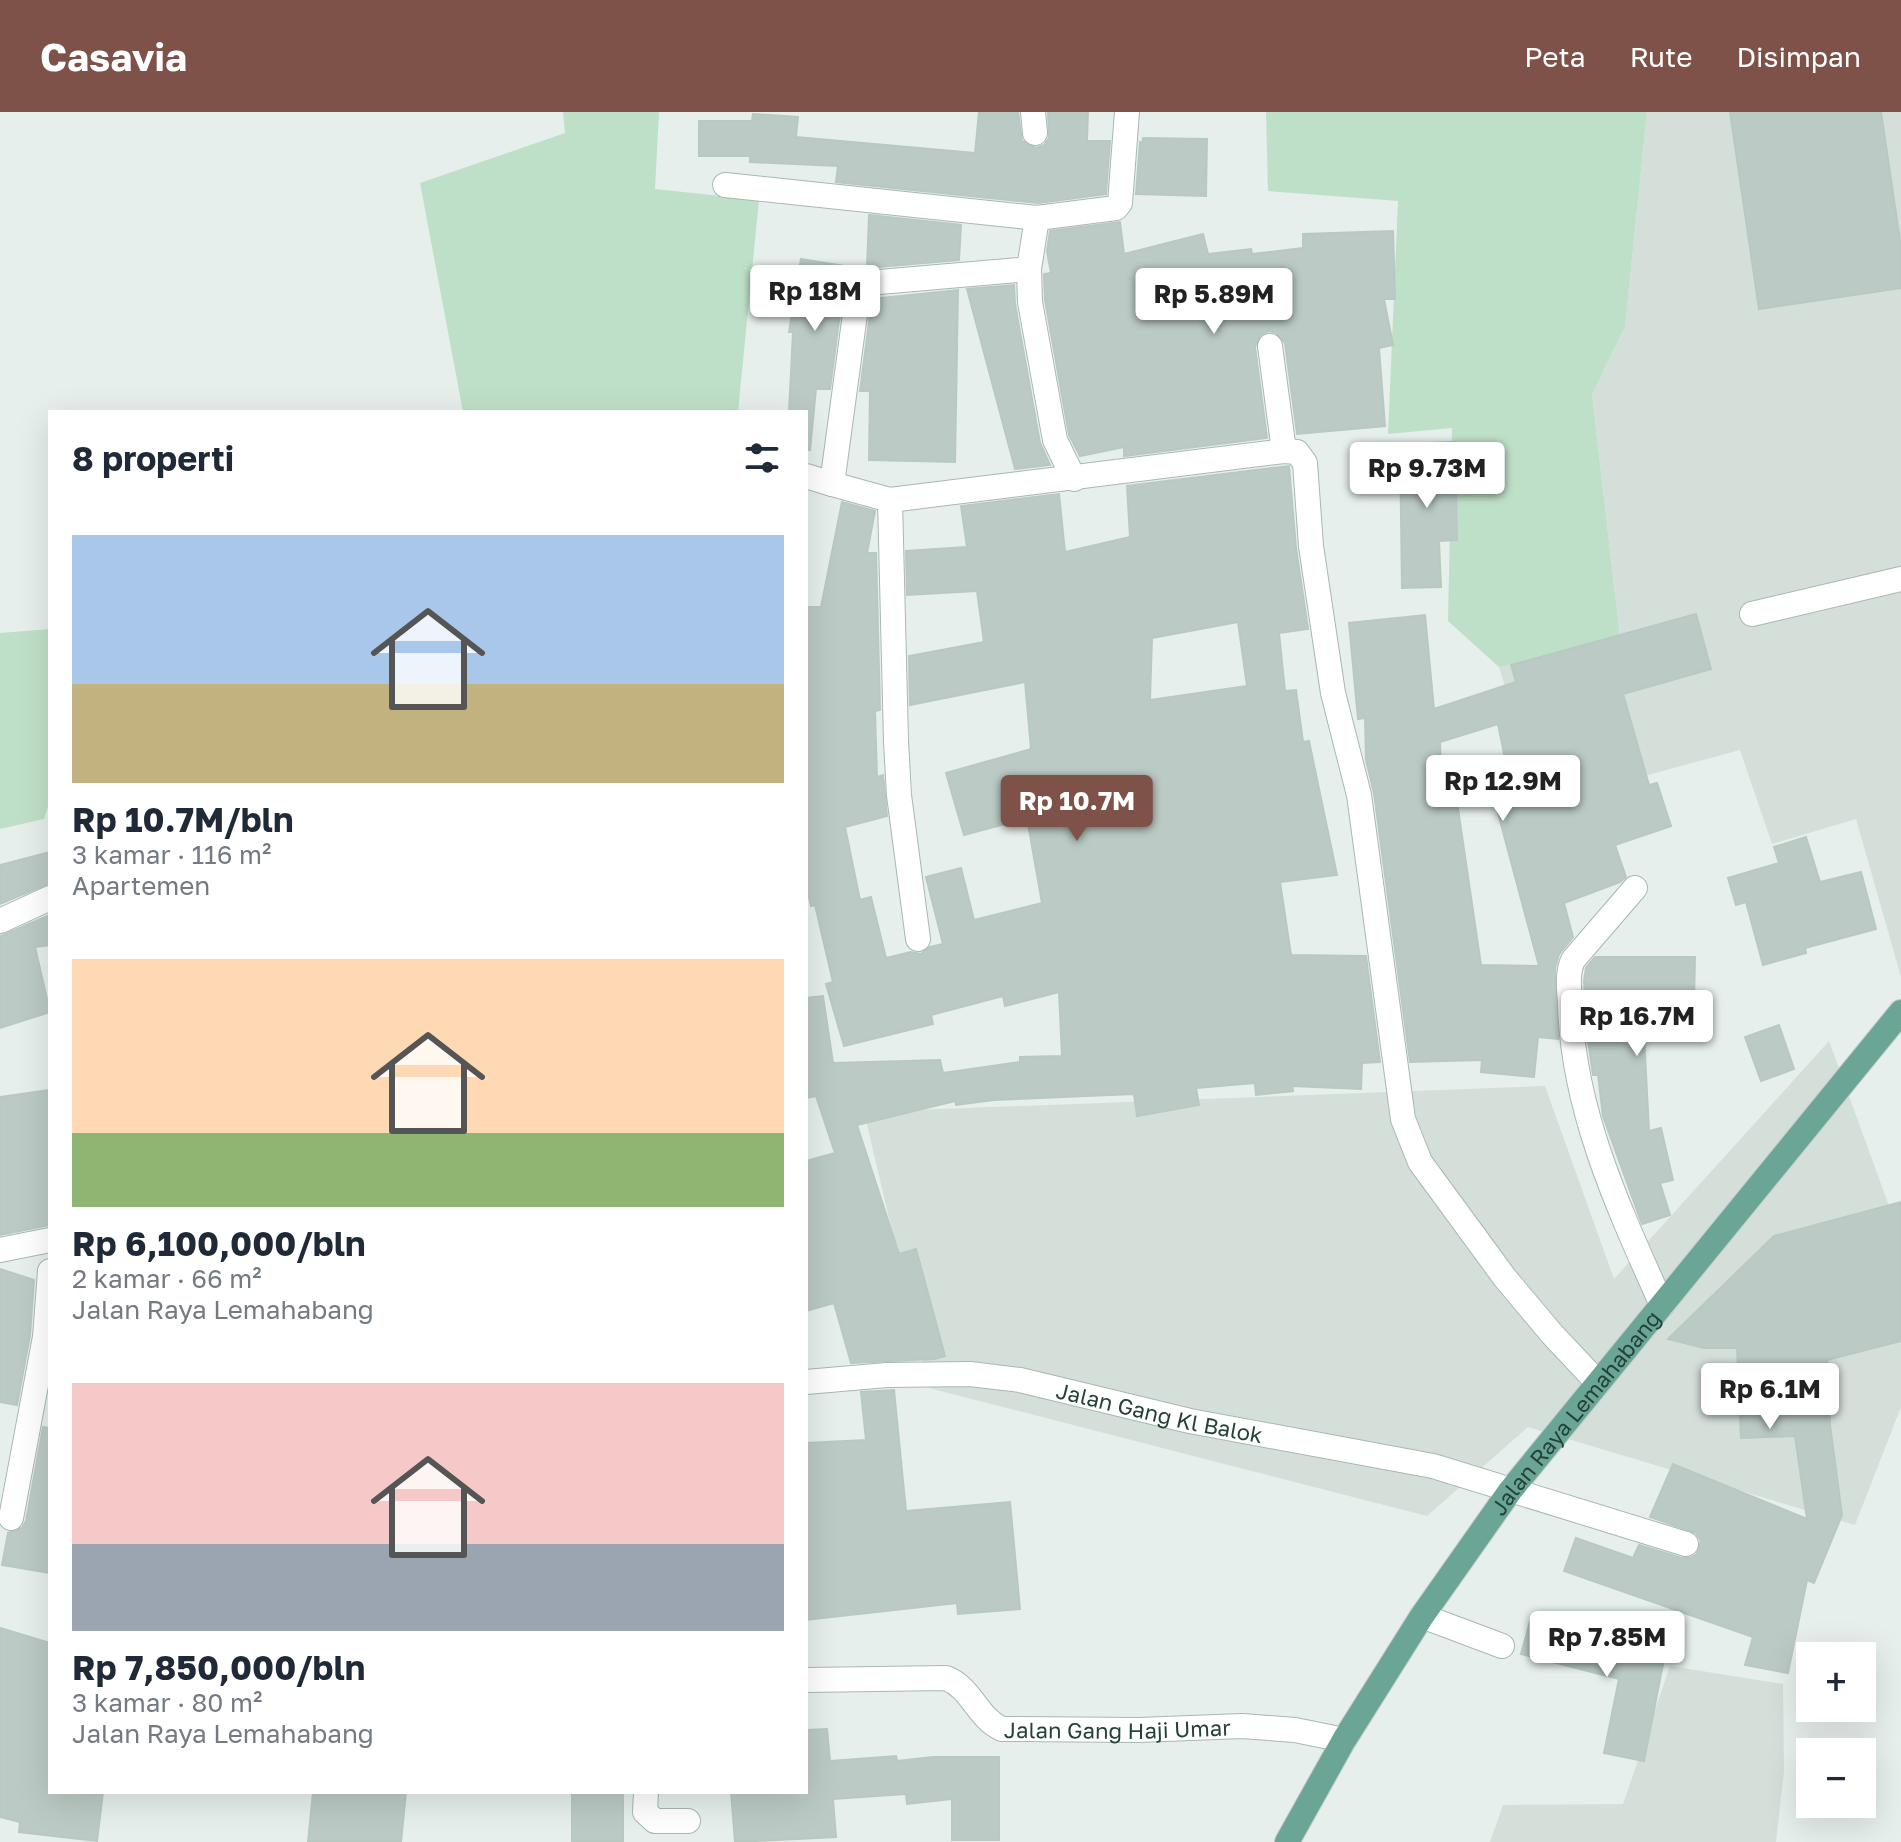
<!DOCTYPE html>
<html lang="id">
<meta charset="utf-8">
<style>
body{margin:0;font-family:"Golos Text",sans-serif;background:#f6f6f7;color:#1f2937;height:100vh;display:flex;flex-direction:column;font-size:30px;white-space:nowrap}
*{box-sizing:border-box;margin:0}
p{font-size:26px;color:#747a83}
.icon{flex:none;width:44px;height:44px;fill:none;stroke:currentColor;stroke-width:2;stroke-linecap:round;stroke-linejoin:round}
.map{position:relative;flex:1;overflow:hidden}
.drawer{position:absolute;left:48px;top:298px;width:760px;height:1384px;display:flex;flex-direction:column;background:#fff;border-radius:0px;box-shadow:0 8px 32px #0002}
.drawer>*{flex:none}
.buttons{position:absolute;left:1796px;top:1530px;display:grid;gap:16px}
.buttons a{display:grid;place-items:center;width:80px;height:80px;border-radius:0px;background:#fff;box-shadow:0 8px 32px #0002;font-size:40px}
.price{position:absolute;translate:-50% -68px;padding:0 18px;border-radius:8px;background:#fff;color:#222;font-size:26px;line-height:52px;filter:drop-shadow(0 2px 4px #0008)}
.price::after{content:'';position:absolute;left:50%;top:48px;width:24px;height:18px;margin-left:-12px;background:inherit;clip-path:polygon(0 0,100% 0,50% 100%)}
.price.active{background:#7f5249;color:#fff}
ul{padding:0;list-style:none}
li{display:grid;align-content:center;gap:16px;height:424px;padding:0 24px}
li span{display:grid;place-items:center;height:248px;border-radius:0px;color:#555}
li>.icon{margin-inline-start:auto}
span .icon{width:144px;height:144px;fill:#fffc;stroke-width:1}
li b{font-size:34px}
h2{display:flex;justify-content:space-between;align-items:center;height:96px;padding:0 24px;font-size:34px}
header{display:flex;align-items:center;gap:48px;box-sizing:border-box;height:112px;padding:0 40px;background:#7f5249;color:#fff}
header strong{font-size:38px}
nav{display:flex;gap:44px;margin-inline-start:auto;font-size:28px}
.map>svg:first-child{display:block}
.built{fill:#d4dfda}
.green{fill:#bfe0c8}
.building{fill:#bbcac4;stroke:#b8c9c2;stroke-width:2;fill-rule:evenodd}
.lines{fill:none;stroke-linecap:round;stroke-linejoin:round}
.minor-casing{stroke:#a8b8b2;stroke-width:26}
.major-casing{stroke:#c2cac8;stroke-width:26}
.minor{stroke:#fff;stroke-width:24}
.major{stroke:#6aa596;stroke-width:24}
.labels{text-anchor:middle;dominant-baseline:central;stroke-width:7;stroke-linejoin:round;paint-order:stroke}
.street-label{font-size:22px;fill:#24423a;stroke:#f7fbf9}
</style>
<header>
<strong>Casavia</strong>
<nav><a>Peta</a><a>Rute</a><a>Disimpan</a></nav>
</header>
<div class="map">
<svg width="1901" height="1730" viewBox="0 0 1901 1730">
<rect width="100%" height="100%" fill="#e6efeb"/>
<g class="built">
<polygon points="1647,0 1901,0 1901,865 1856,707 1772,732 1740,638 1541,692 1499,555 1620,524 1592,282 1625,215"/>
<polygon points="1829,929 1901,1127 1901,1295 1855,1413 1528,1315 1427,1404 929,1276 864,1000 1545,974 1614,1167"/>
<polygon points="1670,1554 1783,1572 1784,1659 1776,1730 1490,1730 1503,1693 1623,1692"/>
</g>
<g class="green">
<polygon points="563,0 659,0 655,77 759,88 738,300 463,300 420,71 565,21"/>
<polygon points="1266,0 1647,0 1625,215 1592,282 1620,525 1499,555 1448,509 1452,316 1388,322 1398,89 1268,79"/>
<polygon points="50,517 50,688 44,707 0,717 0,521"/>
</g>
<g class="building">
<polygon points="979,0 1018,0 1022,29 1036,36 1044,33 1049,26 1048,0 1088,0 1087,29 1110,29 1106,82 1038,91 836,70 838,54 750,50 750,44 699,44 699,9 752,9 753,2 798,5 796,25 975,41"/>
<polygon points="1730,0 1881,0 1901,135 1901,176 1759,197"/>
<polygon points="1143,26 1207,27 1206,84 1136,82 1140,30 1142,31"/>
<polygon points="869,103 961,113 959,148 867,156"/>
<polygon points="1120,110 1124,142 1203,122 1208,142 1251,137 1252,142 1303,136 1303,122 1393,119 1395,187 1384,187 1393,233 1379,236 1385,314 1297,322 1285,231 1276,221 1269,219 1260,223 1255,235 1267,326 1124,344 1124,335 1080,344 1069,323 1045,188 1044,162 1051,161 1047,139 1050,119"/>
<polygon points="801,147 864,157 848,169 843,178 830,277 816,277 810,338 806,338 806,300 789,300 793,220 789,220"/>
<polygon points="1014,173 1015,192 1040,331 1050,353 1015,357 967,177"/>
<polygon points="958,178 955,350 869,348 870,279 860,279 872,187"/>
<polygon points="1455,330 1457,428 1439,429 1441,475 1402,476 1400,332"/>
<path d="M1289 354 1296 436 1308 517 1279 521 1285 579 1296 578 1303 630 1309 629 1337 763 1280 770 1291 843 1366 844 1380 950 1362 951 1361 977 1292 974 1293 979 1256 983 1255 971 1196 976 1199 993 1137 1004 1134 982 994 988 956 993 955 989 857 1013 899 1142 916 1137 945 1244 934 1247 851 1251 834 1191 806 1199V1049L835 1041 816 984 806 986V886L823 884 833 951 940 948 943 961 1020 950V945L1062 944 1059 880 1005 894 1003 884 931 903 933 912 844 934 826 872 833 870 815 793 811 794 806 773V495H821L842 390 875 399 867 441H876L880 598 875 599 877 665 883 663 887 704 845 715 860 788 871 785 886 846 911 840 921 842 930 835 943 832 926 765 961 756 974 808 1042 791 1027 706 964 723 946 661 1031 637 1025 570 910 593 909 544 984 530 977 479 907 483 906 439 967 435 961 394 1059 382 1065 440 1130 425 1127 374ZM1238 510 1247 574 1150 588 1152 526Z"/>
<path d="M1696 502 1711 557 1623 582 1649 673 1657 671 1671 714 1615 733 1626 765 1620 770 1564 791 1573 825 1559 842 1555 856 1558 927 1538 925 1534 965 1481 960 1482 948 1410 950 1374 681 1366 648 1365 606 1358 607 1349 511 1425 503 1434 597 1516 570 1511 553ZM1498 612 1510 671 1491 675 1539 854 1481 853 1456 683 1442 687 1440 630Z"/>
<polygon points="1806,725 1820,770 1861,760 1876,817 1805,836 1806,841 1763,853 1746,790 1736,793 1728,766 1779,751 1774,735"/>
<polygon points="50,740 50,771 0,792 0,753"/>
<polygon points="50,803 50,833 35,835 50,900 0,916 0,824"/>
<polygon points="1595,845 1695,845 1694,891 1700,892 1695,929 1644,923 1649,1019 1661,1016 1673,1068 1660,1071 1670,1103 1642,1112 1603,1004 1598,963 1593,963 1588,928 1584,869 1586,856"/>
<polygon points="1779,913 1794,957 1761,969 1745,925"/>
<polygon points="50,978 50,1113 0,1123 0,985"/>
<polygon points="1901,1090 1901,1229 1827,1248 1830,1313 1842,1403 1814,1471 1807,1468 1788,1561 1745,1553 1753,1525 1564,1459 1576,1426 1633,1446 1639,1433 1682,1446 1690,1446 1697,1442 1701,1429 1696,1421 1650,1405 1673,1352 1807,1407 1795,1324 1741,1326 1737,1236 1704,1236 1668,1227 1774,1124"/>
<polygon points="0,1157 34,1168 30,1223 17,1293 0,1290"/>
<polygon points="894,1278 906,1399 1010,1390 1020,1497 958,1502 957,1491 806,1508 806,1331 866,1328 861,1280"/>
<polygon points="43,1315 50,1316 50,1461 2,1453 8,1421 22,1416 26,1409"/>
<polygon points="1531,1506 1665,1542 1644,1649 1604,1641 1619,1567 1521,1542"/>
<polygon points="0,1516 50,1531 50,1680 103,1680 97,1729 19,1720 20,1710 0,1705"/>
<polygon points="827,1617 830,1649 896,1644 897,1649 933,1645 999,1645 999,1728 952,1728 952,1687 907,1692 906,1682 833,1687 836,1725 735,1730 731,1680 806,1680 806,1618"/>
<polygon points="313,1680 406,1680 401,1730 308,1730"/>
<rect x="572" y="1680" width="51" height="50"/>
</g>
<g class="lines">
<defs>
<g id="minor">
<polyline points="1033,0 1035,21"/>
<polyline points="725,73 1037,106 1116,96 1120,91 1127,0"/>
<polyline points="1037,106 1029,157 868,171 858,180 832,372 890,388 1284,339 1297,340 1305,351 1311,434 1333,581 1359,683 1403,1007 1420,1050 1505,1166 1552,1222 1598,1271"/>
<polyline points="1029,157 1030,190 1055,328 1074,367"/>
<polyline points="1270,234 1284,339"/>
<polyline points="806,364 832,372"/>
<polyline points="890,388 896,629 899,683 918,827"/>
<polyline points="1752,502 1901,467"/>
<path d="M1635 776 1573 848C1567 861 1569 876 1570 890 1572 997 1619 1097 1662 1193"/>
<polyline points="0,809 50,786"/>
<polyline points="0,1138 50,1128"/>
<path id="s1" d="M806 1270 887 1263 970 1262 1020 1268 1190 1309 1433 1354 1686 1432"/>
<polyline points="11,1406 45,1225 50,1159"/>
<polyline points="1422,1504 1502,1534"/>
<path id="s2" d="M806 1568 946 1566C972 1576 977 1606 1002 1617L1139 1618 1242 1614 1295 1618 1344 1628"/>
<polyline points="646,1680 645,1700 655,1709 688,1709"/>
</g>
<g id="major">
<path id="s3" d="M1287 1730 1344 1628 1422 1504 1510 1379 1901 900"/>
</g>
</defs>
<use href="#minor" class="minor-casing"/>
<use href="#major" class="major-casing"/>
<use href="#minor" class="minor"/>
<use href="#major" class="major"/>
</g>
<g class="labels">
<g class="street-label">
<text stroke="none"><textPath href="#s1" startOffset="358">Jalan Gang Kl Balok</textPath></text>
<text stroke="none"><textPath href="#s3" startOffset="518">Jalan Raya Lemahabang</textPath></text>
<text stroke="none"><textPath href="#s2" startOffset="332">Jalan Gang Haji Umar</textPath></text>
</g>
</g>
</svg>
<div class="buttons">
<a>+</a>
<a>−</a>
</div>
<b class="price" style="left:815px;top:221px">Rp 18M</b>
<b class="price" style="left:1214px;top:224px">Rp 5.89M</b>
<b class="price" style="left:1427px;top:398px">Rp 9.73M</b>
<b class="price" style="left:1503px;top:711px">Rp 12.9M</b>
<b class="price active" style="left:1077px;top:731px">Rp 10.7M</b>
<b class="price" style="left:1637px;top:946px">Rp 16.7M</b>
<b class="price" style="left:1770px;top:1319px">Rp 6.1M</b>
<b class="price" style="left:1607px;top:1567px">Rp 7.85M</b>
<section class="drawer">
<h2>8 properti<svg class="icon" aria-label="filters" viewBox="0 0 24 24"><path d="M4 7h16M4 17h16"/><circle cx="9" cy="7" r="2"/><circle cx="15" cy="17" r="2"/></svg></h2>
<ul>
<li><span style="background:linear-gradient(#a9c7e8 60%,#c2b280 0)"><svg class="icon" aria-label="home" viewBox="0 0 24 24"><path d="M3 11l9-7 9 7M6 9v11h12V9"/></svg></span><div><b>Rp 10.7M/bln</b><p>3 kamar · 116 m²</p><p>Apartemen</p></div></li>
<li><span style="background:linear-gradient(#ffd9b3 70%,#8fb573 0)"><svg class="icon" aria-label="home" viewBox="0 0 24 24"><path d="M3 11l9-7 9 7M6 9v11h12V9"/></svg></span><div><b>Rp 6,100,000/bln</b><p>2 kamar · 66 m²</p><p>Jalan Raya Lemahabang</p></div></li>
<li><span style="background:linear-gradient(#f6c9c9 65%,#9aa5b1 0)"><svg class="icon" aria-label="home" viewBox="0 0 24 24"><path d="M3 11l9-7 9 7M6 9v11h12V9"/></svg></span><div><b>Rp 7,850,000/bln</b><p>3 kamar · 80 m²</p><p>Jalan Raya Lemahabang</p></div></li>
</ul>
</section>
</div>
